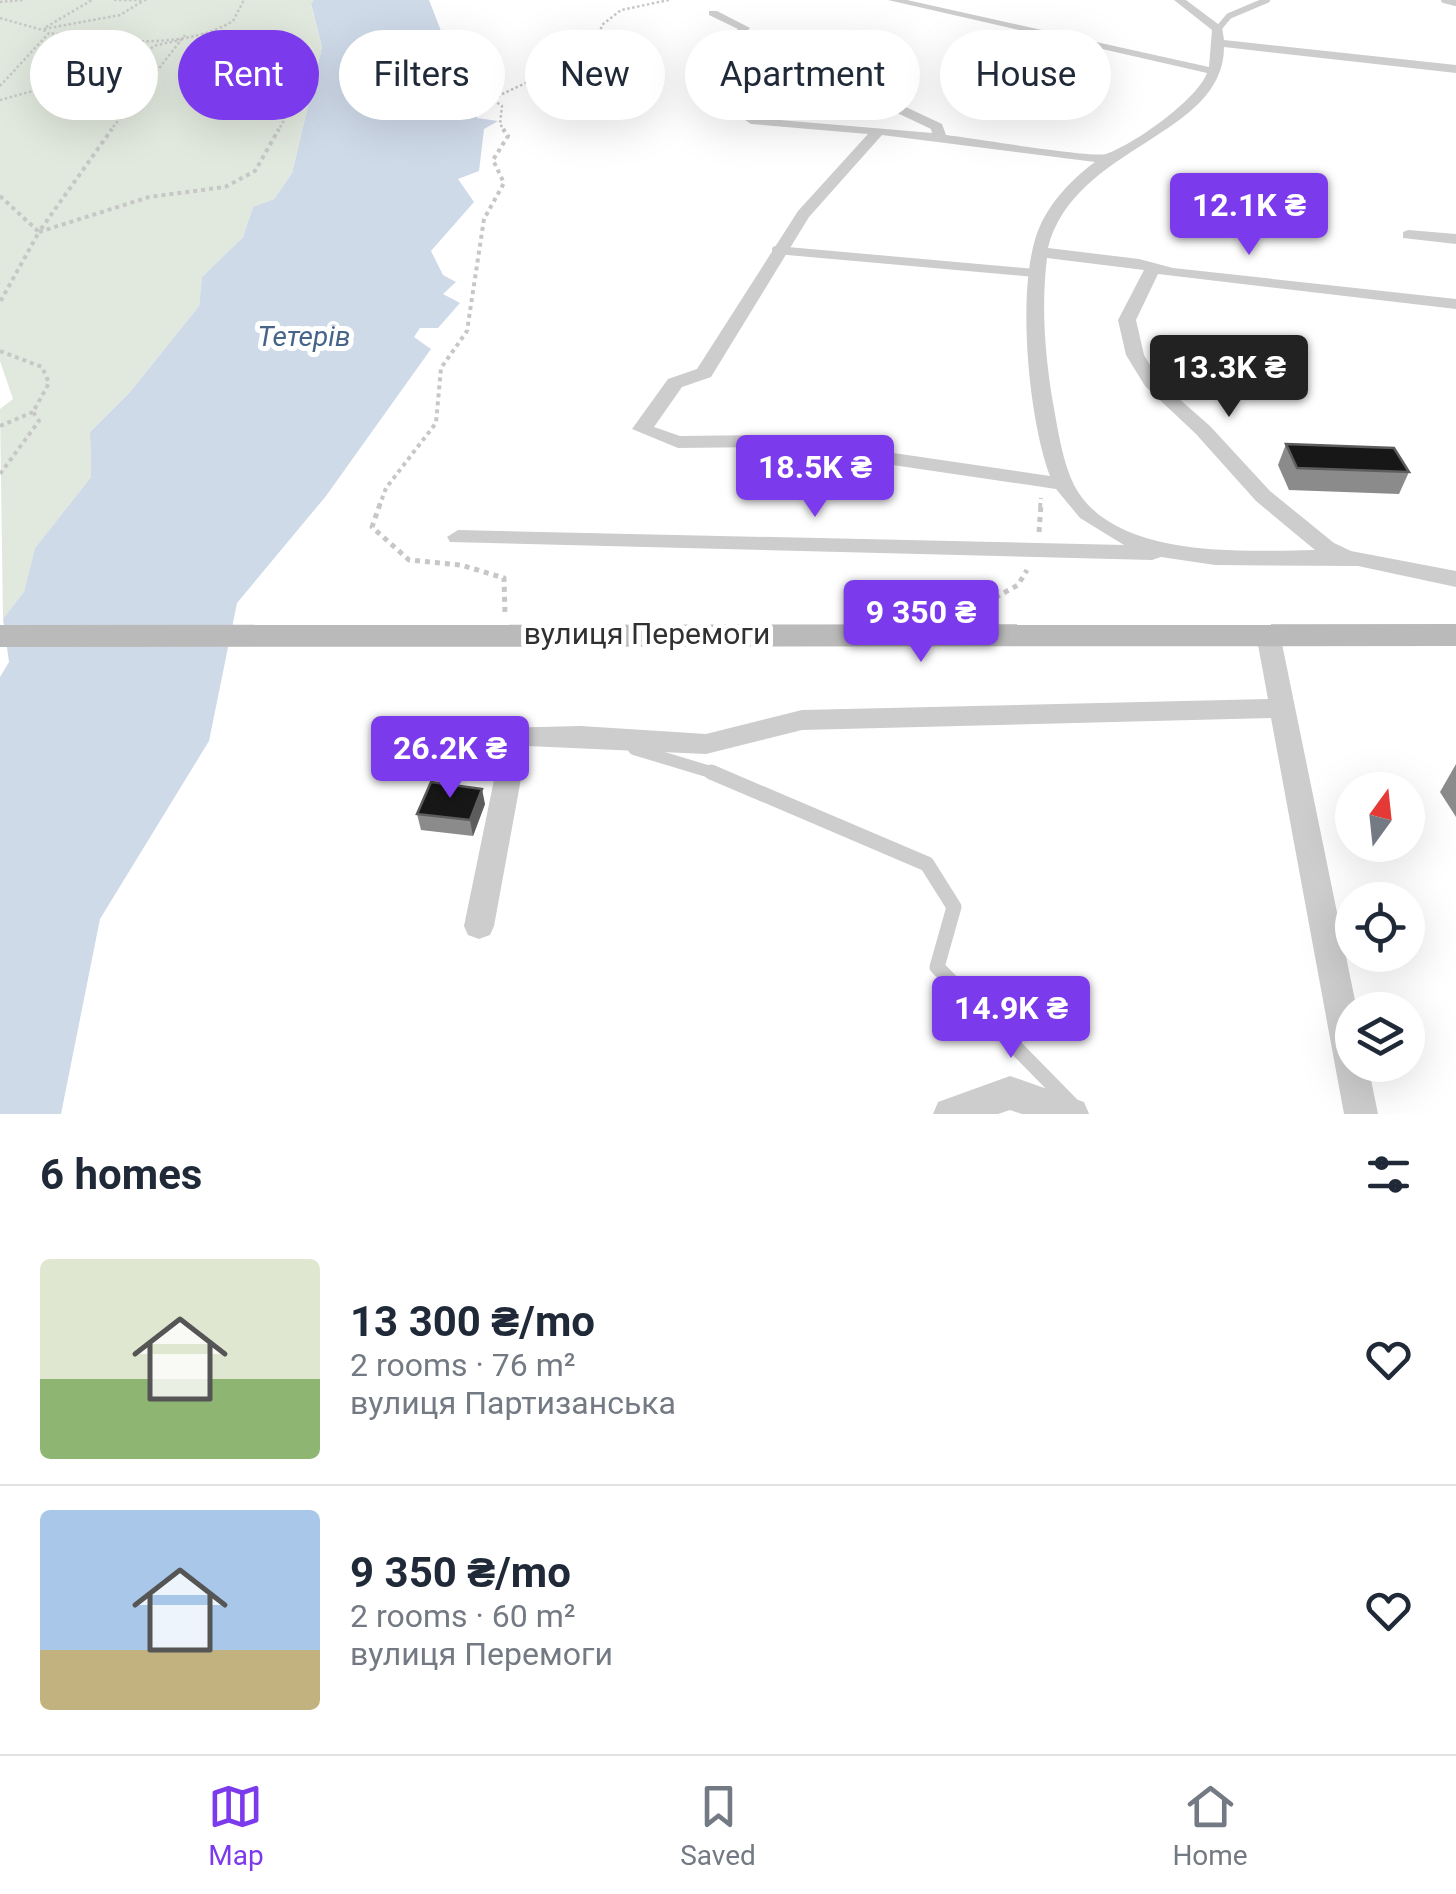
<!DOCTYPE html>
<meta charset="utf-8">
<style>
body{margin:0;font-family:Roboto,sans-serif;background:#f6f6f7;color:#1f2937;height:100vh;display:flex;flex-direction:column;font-size:38px;white-space:nowrap}
*{box-sizing:border-box;margin:0}
p{font-size:32px;color:#747a83}
.icon{flex:none;width:55px;height:55px;fill:none;stroke:currentColor;stroke-width:2;stroke-linecap:round;stroke-linejoin:round}
.map{position:relative;height:1114px;overflow:hidden}
.sheet{display:flex;flex-direction:column;background:#fff;flex:1}
.sheet>*{flex:none}
.banner{position:absolute;left:30px;top:30px;width:1398px;height:90px;display:flex;gap:20px}
.needle{width:65px;rotate:15deg}
.fabs{position:absolute;left:1335px;top:772px;display:grid;gap:20px}
.fabs a{display:grid;place-items:center;width:90px;height:90px;border-radius:50%;background:#fff;box-shadow:0 10px 40px #0002;font-size:50px}
.price{position:absolute;translate:-50% -85px;padding:0 22px;border-radius:10px;background:#7c3aed;color:#fff;font-size:32px;line-height:65px;filter:drop-shadow(0 2px 5px #0008)}
.price::after{content:'';position:absolute;left:50%;top:60px;width:30px;height:22px;margin-left:-15px;background:inherit;clip-path:polygon(0 0,100% 0,50% 100%)}
.price.on{background:#222;color:#fff}
ul{padding:0;list-style:none}
li{display:flex;align-items:center;gap:30px;height:250px;padding:0 40px}
li+li{border-top:2px solid #e0e1e3}
li span{display:grid;place-items:center;flex:none;width:280px;height:200px;border-radius:10px;color:#555}
li>.icon{margin-inline-start:auto}
span .icon{width:120px;height:120px;fill:#fffc;stroke-width:1}
li b{font-size:42px}
h2{display:flex;justify-content:space-between;align-items:center;height:120px;padding:0 40px;font-size:42px}
.tag{padding:0 35px;border-radius:45px;background:#fff;box-shadow:0 10px 40px #0002;font-size:35px;line-height:90px}
.tag.on{background:#7c3aed;color:#fff}
.tab-bar{display:flex;justify-content:space-around;align-items:center;height:140px;border-top:2px solid #e0e1e3;background:#fff;font-size:28px;color:#747a83}
.tab-bar a{display:grid;justify-items:center;gap:5px}
.tab-bar .on{color:#7c3aed}
.map>svg:first-child{display:block}
.green{fill:#e1e8dd}
.water{fill:#cfdae9}
.lines{fill:none;stroke-linecap:round;stroke-linejoin:round}
.path-far2{stroke:#c7c7c7;stroke-width:2.5;stroke-dasharray:2.5 2.5;stroke-linecap:butt}
.path-far1{stroke:#c7c7c7;stroke-width:4;stroke-dasharray:4 4;stroke-linecap:butt}
.path{stroke:#c7c7c7;stroke-width:5;stroke-dasharray:5 5;stroke-linecap:butt}
.lane-far3{stroke:#cdcdcd;stroke-width:6}
.lane-far2{stroke:#cdcdcd;stroke-width:8}
.lane-far1{stroke:#cdcdcd;stroke-width:12}
.lane{stroke:#cdcdcd;stroke-width:15}
.street{fill:#cdcdcd;fill-rule:evenodd}
.secondary{fill:#bababa;fill-rule:evenodd}
.wall{fill:#8b8b8b}
.shaded-wall{fill:#5d5d5d}
.building{fill:#171717;stroke:#5d5d5d;stroke-width:2.5}
.labels{text-anchor:middle;dominant-baseline:central;stroke-width:10;stroke-linejoin:round;paint-order:stroke}
.far-water-label{font-size:28px;font-style:italic;fill:#476489;stroke:#fff}
.street-label{font-size:30px;fill:#303030;stroke:#fff}
</style>
<div class="map">
<svg width="1456" height="1114" viewBox="0 0 1456 1114">
<rect width="100%" height="100%" fill="#fff"/>
<polygon class="green" points="0,0 314,0 311,5 322,47 292,173 274,199 253,207 243,237 202,277 199,306 130,392 90,432 91,477 35,548 24,593 3,619 0,409 13,399 0,361"/>
<polygon class="water" points="314,0 429,0 443,36 457,38 446,61 456,69 450,73 457,79 453,86 476,95 477,118 498,121 484,129 479,171 458,179 474,202 431,251 443,275 456,282 443,294 460,303 438,328 420,328 414,337 431,349 326,496 237,603 209,741 100,919 61,1114 0,1114 0,677 9,662 3,619 24,592 35,548 91,477 90,432 130,392 199,306 202,277 243,237 253,207 274,199 292,173 322,47 311,4"/>
<g class="lines">
<g class="path-far2">
<polyline points="114,0 147,0"/>
<polyline points="0,2 23,0"/>
<polyline points="0,18 46,31"/>
<polyline points="46,27 92,0"/>
<polyline points="44,29 120,15 143,1"/>
<polyline points="202,34 247,37 277,51 296,99 278,131"/>
<path d="M0 86 49 33C105 40 182 52 233 21L244 0"/>
<polyline points="0,100 106,71 157,45 181,40"/>
<polyline points="110,131 185,35"/>
<polyline points="505,131 500,124 502,106 492,99 536,78 573,69 597,41 602,25 621,10 669,0"/>
</g>
<g class="path-far1">
<polyline points="0,196 39,232 0,302"/>
<polyline points="41,229 112,129"/>
<polyline points="39,232 149,197 225,187 255,171 279,129"/>
<polyline points="0,351 42,367 49,383 33,412 39,421 0,474"/>
<polyline points="0,426 33,412"/>
<polyline points="379,507 386,488 436,423 441,368 467,331 484,219 504,183 493,160 508,136 503,129"/>
<polyline points="1040,507 1041,498"/>
</g>
<g class="path">
<polyline points="380,504 372,527 409,560 461,565 504,578 505,614"/>
<polyline points="1039,532 1041,504"/>
<polyline points="969,612 1018,585 1027,570"/>
</g>
<g class="lane-far3">
<polyline points="1444,0 1456,3"/>
<polyline points="1218,29 1229,16 1267,0"/>
<polyline points="718,55 711,63 728,70"/>
</g>
<polyline class="lane-far2" points="776,250 1035,273"/>
<polyline class="lane-far1" points="634,749 717,774"/>
<polyline class="lane" points="711,772 927,864 954,907 937,967 1081,1114"/>
<g class="street">
<path d="M888 0H907L1209 67 1212 30 1174 0H1186L1222 27 1224 40 1456 65V73L1224 47C1224 137 1074 145 1048 248L1139 259 1173 268 1456 299V309L1158 274 1136 320 1144 355 1161 383 1210 426 1270 491 1334 543 1351 551 1456 571V587L1358 566 1215 565 1161 557 1152 560 450 542 447 537 458 530 1124 545 1080 518 1056 489 771 447 678 448 632 429 668 379 697 369 798 211 868 134 751 124 745 120 746 117 932 133 931 129 811 72 714 57V53L738 29 709 15V11H717L750 28 727 53 818 66 942 124 946 135C971 138 1092 158 1106 154 1133 145 1197 100 1207 73ZM882 135 1095 162C1073 178 1051 201 1040 226 1015 281 1028 418 1050 476L771 435 680 436 654 427 682 387 711 377 809 217ZM1047 258 1144 270 1118 320 1126 355 1145 386 1196 434 1256 501 1315 550C1245 551 1113 560 1074 485 1062 460 1058 430 1053 403 1045 356 1041 306 1047 258Z"/>
<polygon points="1408,230 1456,234 1456,244 1403,238 1403,232"/>
<polygon points="1268,626 1277,628 1280,634 1357,1010 1352,1010 1352,1065 1368,1065 1378,1114 1344,1114 1271,718 802,730 706,754 527,746 494,926 490,935 479,939 468,935 464,926 501,746 447,743 443,736 447,729 581,726 706,734 802,710 1268,699 1256,634 1259,628"/>
<polygon points="1010,1076 1084,1102 1089,1114 1022,1114 1010,1110 998,1114 933,1114 938,1102"/>
</g>
<polygon class="secondary" points="1456,624 1456,646 0,647 0,625"/>
</g>
<g class="wall">
<polygon points="1286,444 1409,472 1399,494 1289,490 1278,465"/>
<polygon points="1456,764 1456,817 1440,792"/>
<polygon points="485,804 473,836 421,830 417,814"/>
</g>
<polygon class="shaded-wall" points="482,789 485,804 473,836 470,820"/>
<g class="building">
<polygon points="1286,444 1394,448 1409,472 1297,468"/>
<polygon points="431,782 482,789 470,820 417,814"/>
</g>
<g class="labels">
<g class="far-water-label">
<text x="304" y="336">Тетерів</text>
</g>
<g class="street-label">
<text x="647" y="633">вулиця Перемоги</text>
</g>
</g>
</svg>
<div class="fabs">
<a><svg class="needle" viewBox="-14 -14 28 28"><path d="M0-13l5 13h-10z" fill="#e53935"/><path d="M0 13l5-13h-10z" fill="#747a83"/></svg></a>
<a><svg class="icon" aria-label="locate" viewBox="0 0 24 24"><circle cx="12" cy="12" r="6"/><path d="M12 2v4M12 18v4M2 12h4M18 12h4"/></svg></a>
<a><svg class="icon" aria-label="layers" viewBox="0 0 24 24"><path d="M12 4l9 5-9 5-9-5zM3 14l9 5 9-5"/></svg></a>
</div>
<b class="price" style="left:1249px;top:258px">12.1K ₴</b>
<b class="price on" style="left:1229px;top:420px">13.3K ₴</b>
<b class="price" style="left:815px;top:520px">18.5K ₴</b>
<b class="price" style="left:921px;top:665px">9 350 ₴</b>
<b class="price" style="left:450px;top:801px">26.2K ₴</b>
<b class="price" style="left:1011px;top:1061px">14.9K ₴</b>
<div class="banner">
<a class="tag">Buy</a>
<a class="tag on">Rent</a>
<a class="tag">Filters</a>
<a class="tag">New</a>
<a class="tag">Apartment</a>
<a class="tag">House</a>
</div>
</div>
<section class="sheet">
<h2>6 homes<svg class="icon" aria-label="filters" viewBox="0 0 24 24"><path d="M4 7h16M4 17h16"/><circle cx="9" cy="7" r="2"/><circle cx="15" cy="17" r="2"/></svg></h2>
<ul>
<li><span style="background:linear-gradient(#dfe7d0 60%,#8fb573 0)"><svg class="icon" aria-label="home" viewBox="0 0 24 24"><path d="M3 11l9-7 9 7M6 9v11h12V9"/></svg></span><div><b>13 300 ₴/mo</b><p>2 rooms · 76 m²</p><p>вулиця Партизанська</p></div><svg class="icon" aria-label="heart" viewBox="0 0 24 24"><path d="M12 20l-8-8c-3-5 5-10 8-4 3-6 11-1 8 4z"/></svg></li>
<li><span style="background:linear-gradient(#a9c7e8 70%,#c2b280 0)"><svg class="icon" aria-label="home" viewBox="0 0 24 24"><path d="M3 11l9-7 9 7M6 9v11h12V9"/></svg></span><div><b>9 350 ₴/mo</b><p>2 rooms · 60 m²</p><p>вулиця Перемоги</p></div><svg class="icon" aria-label="heart" viewBox="0 0 24 24"><path d="M12 20l-8-8c-3-5 5-10 8-4 3-6 11-1 8 4z"/></svg></li>
</ul>
</section>
<nav class="tab-bar">
<a class="on"><svg class="icon" aria-label="map" viewBox="0 0 24 24"><path d="M3 6l6-2 6 2 6-2v14l-6 2-6-2-6 2zM9 4v14M15 6v14"/></svg>Map</a>
<a><svg class="icon" aria-label="saved" viewBox="0 0 24 24"><path d="M7 4h10v16l-5-4-5 4z"/></svg>Saved</a>
<a><svg class="icon" aria-label="home" viewBox="0 0 24 24"><path d="M3 11l9-7 9 7M6 9v11h12V9"/></svg>Home</a>
</nav>
